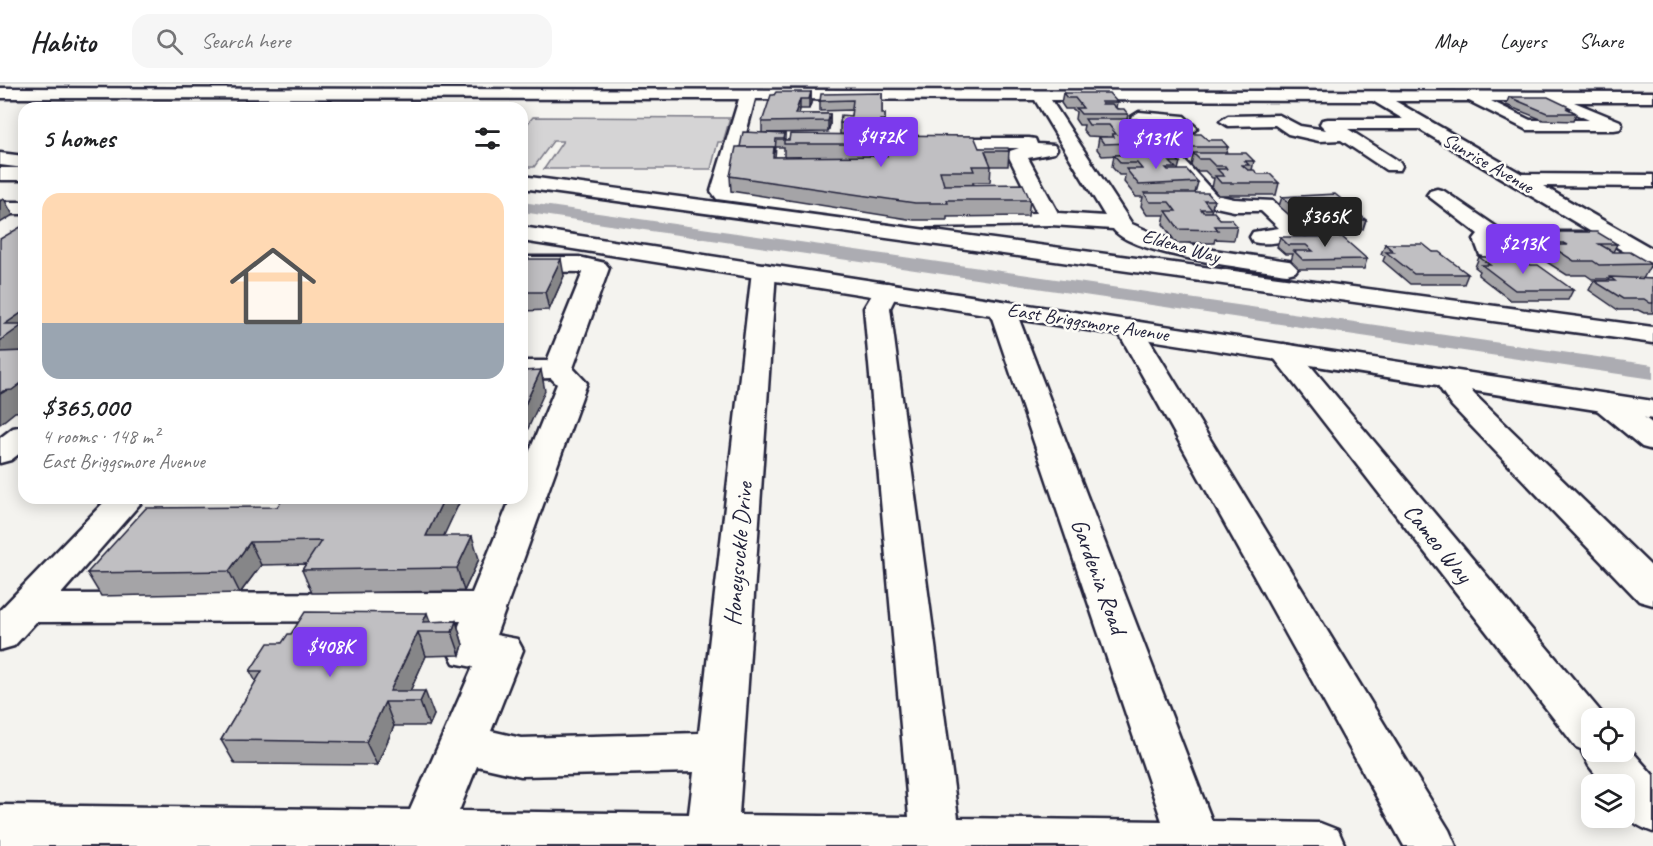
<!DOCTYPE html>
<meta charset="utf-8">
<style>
body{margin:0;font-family:Caveat,sans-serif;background:#f6f6f6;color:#202124;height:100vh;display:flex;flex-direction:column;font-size:22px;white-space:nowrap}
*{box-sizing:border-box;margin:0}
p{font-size:20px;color:#757577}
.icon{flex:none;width:33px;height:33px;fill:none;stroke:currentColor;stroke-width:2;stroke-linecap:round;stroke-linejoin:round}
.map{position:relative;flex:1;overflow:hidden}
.drawer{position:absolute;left:18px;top:18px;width:510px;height:402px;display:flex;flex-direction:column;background:#fff;border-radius:18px;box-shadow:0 3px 15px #0003}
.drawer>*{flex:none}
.buttons{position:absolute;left:1581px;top:624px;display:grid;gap:12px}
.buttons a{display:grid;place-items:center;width:54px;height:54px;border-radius:12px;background:#fff;box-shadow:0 3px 15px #0003;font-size:30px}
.price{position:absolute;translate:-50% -51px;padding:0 14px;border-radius:6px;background:#7c3aed;color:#fff;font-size:20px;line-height:39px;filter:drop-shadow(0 2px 3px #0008)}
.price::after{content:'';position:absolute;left:50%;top:36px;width:18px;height:14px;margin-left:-9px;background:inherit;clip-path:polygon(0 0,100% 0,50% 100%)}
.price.on{background:#222;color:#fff}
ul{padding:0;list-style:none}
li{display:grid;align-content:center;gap:12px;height:318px;padding:0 24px}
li+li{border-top:2px solid #e0e0e0}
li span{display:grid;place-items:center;height:186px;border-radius:18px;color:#555}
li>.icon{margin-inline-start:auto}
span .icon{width:108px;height:108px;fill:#fffc;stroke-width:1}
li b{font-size:26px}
h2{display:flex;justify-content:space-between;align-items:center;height:72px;padding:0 24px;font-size:26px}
header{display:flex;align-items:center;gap:36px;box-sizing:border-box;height:84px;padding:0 30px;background:#fff;border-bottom:2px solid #e0e0e0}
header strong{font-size:28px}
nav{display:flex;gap:33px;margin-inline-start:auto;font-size:21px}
.search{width:420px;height:54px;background:#f6f6f6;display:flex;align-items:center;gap:15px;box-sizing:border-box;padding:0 21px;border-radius:18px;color:#757577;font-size:22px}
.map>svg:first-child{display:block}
.green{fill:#d5d4d5;stroke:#7c7b88;stroke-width:1.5}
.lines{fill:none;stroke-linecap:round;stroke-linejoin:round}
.canal{fill:#acacb2;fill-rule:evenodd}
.minor-casing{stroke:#22223b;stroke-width:5}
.major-casing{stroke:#22223b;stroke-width:5}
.minor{fill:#fdfcf7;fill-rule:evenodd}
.major{fill:#fdfcf7;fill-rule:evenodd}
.wall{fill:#a5a4a7;stroke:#22223b;stroke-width:1.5;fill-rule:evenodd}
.shaded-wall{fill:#868688;stroke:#22223b;stroke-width:1.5}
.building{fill:#c0bfc2;stroke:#22223b;stroke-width:1.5}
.labels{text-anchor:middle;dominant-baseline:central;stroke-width:5;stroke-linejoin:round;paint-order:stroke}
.far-street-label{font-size:20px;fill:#22223b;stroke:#fdfcf7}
.street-label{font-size:24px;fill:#22223b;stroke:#fdfcf7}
</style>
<header>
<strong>Habito</strong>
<div class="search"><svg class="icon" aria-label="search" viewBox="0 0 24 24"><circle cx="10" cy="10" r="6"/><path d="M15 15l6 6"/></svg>Search here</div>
<nav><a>Map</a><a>Layers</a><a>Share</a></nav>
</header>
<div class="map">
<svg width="1653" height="762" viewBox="0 0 1653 762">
<rect width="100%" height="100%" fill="#f4f3ef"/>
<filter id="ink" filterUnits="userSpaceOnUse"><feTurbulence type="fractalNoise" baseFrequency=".0167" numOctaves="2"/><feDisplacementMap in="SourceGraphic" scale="12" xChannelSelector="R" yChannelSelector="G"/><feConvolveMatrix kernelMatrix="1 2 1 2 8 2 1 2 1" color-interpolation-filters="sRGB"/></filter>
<g filter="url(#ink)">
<polygon class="green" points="533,33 730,34 723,58 718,58 711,85 544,85 563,57 553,57 534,83 522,83 522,46"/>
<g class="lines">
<polygon class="canal" points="522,118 1653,281 1653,295 522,128"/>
<defs>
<g id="minor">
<path d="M0 4 1653 8V18H1574L1620 37 1622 41 1620 45 1614 46H1527L1469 17H1395L1522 90 1653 91V103L1543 102 1653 165V182L1645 180 1419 45H1348L1400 78 1402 82 1400 86H1386L1341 56 1319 57 1288 50 1275 41 1228 42 1220 37 1228 32 1279 31 1300 42 1326 46 1320 40 1322 36 1328 35H1403L1373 17 1051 16 1132 140 1157 151 1207 165 1295 178 1299 183 1295 188 1287 190C1253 185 1131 171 1113 145L1051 141 923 143 717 115 711 107 739 15 0 14ZM755 15 1035 16 1105 132 1058 129 1028 74 1054 69 1057 65 1054 61 1037 60 1035 55 1029 54H933L927 55 924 59 927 63 933 64H1019L1010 67 1008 71 1037 129 923 131 731 106ZM1491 17H1554L1556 21 1589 36H1530Z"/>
<path d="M1139 28 1184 32 1197 44C1186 58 1156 53 1141 50L1138 46 1141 42H1175L1133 37 1131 33Z"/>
<path d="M1177 74 1184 76 1216 111 1234 115 1273 117 1307 148 1304 153C1288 156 1268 162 1253 158L1250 153 1253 148 1279 144 1261 127H1234L1202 120 1168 80 1170 76Z"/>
<rect x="0" y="84" width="24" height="12"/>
<polygon points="1437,105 1444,107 1504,148 1580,148 1588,150 1591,155 1588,160 1580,162 1498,162 1499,166 1496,171 1488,173 1480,171 1474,155 1478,150 1427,111 1430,107"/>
<rect x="0" y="118" width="24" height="12"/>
<path d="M522 173H579L605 179 609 184 573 284 587 299 496 551 517 555 523 566 491 647 521 654 699 649 752 187 756 182 764 180 772 182 776 187 739 731 909 733 864 224 878 201 887 199 896 201 899 206 890 224 958 734 1162 737 989 225 993 220 1002 217 1011 220 1015 225 1212 737 1320 739 1338 746 1345 762H0V721L410 726 473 583 454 579 448 568 461 537 36 538 14 562 0 566V526L108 414H145L61 510 472 509 511 414H522V386L557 300 551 294 522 295V277H547L583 188 522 187ZM477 682 521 692 694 688 689 730 459 727Z"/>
<polygon points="1129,236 1138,238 1142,244 1449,746 1456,762 1404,762 1116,244 1120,238"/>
<path d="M1284 260 1294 262 1606 634H1592V668H1624V658L1653 691V748C1624 737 1624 729 1624 700H1603L1589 682 1582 668 1583 666 1576 663 1274 274 1270 268 1274 262Z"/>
<polygon points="1447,285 1457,288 1474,310 1653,484 1653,521 1639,517 1452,322 1433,294 1437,288"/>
<polygon points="1607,310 1618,313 1653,340 1653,366 1642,363 1596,325 1592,319 1596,313"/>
<polygon points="24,342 24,366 11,376 0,379 0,354 13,344"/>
</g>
<g id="major">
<polygon points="0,69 24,72 24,84 0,81"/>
<polygon points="522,92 1653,243 1653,259 522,104"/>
<polygon points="522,143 1653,317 1653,335 522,157"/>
</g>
</defs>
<use href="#minor" class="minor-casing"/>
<use href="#major" class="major-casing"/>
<use href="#minor" class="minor"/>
<use href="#major" class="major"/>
</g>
<g class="wall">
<polygon points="811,8 811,19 809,25 800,25 799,30 830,30 830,41 828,48 762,49 762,38"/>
<polygon points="882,9 882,30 885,30 885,47 880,47 879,51 840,50 840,39 851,32 852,26 820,27 820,17"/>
<polygon points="1063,9 1117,18 1116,24 1128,30 1127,35 1142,40 1140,48 1147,53 1158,58 1156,69 1102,72 1097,65 1099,53 1107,53 1088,52 1083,46 1084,41 1079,41 1075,35 1076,28 1073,25 1065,25 1061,19"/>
<polygon points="1509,13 1571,24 1570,26 1576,29 1573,37 1543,36 1506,21"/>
<path d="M785 50V56L979 64 1009 67 1008 82H991L990 98H973V100L1030 116 1028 132 947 133V136H914L731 107 730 92 740 63ZM776 63H784V73H775Z"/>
<polygon points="1175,50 1208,56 1228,63 1226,69 1254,77 1252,86 1258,90 1279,99 1276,111 1218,111 1212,104 1214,94 1212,94 1205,87 1196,87 1191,81 1193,71 1177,71 1171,65"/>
<polygon points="1114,71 1159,73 1180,78 1178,86 1198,98 1195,109 1214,116 1211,128 1220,135 1237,142 1234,156 1215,155 1214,159 1176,159 1163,140 1165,131 1147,131 1141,122 1143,113 1136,113 1124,98 1125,91 1119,91 1112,83"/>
<polygon points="1282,113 1346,119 1343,127 1366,136 1363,145 1304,145 1298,139 1299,135 1294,135 1279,122"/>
<polygon points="1550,148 1617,160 1613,168 1651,180 1643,195 1653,195 1653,229 1644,229 1638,226 1618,226 1589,206 1594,197 1609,197 1610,195 1592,195 1586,191 1567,191 1542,175 1544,172 1540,172 1530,166 1536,152 1548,152"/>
<polygon points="1280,153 1367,175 1364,185 1299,185 1291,177 1293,170 1285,170 1277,163"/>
<polygon points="1385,160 1433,168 1468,190 1464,200 1410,200 1383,177 1385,172 1381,170"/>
<polygon points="1479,173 1530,181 1573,206 1568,216 1510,216 1478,191 1480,187 1475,183"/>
<polygon points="522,175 564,192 549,226 522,227"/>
<polygon points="460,417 443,452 479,475 464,507 312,509 302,486 306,480 261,481 240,509 101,512 87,489 277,423"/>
<polygon points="456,537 463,561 460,571 426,572 410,607 434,631 429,642 394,642 377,681 235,680 221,656 256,598 250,587 282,559 430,538"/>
</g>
<g class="shaded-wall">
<polygon points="811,8 811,19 809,25 809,15"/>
<polygon points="800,15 800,25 797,37 795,30"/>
<polygon points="830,30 830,41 828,48 828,37"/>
<polygon points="4,115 13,131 0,139 0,117"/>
<polygon points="561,175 564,192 549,226 545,208"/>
<polygon points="24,227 24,267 0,285 0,257 5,240"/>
<polygon points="541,286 545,307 522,358 522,327"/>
<polygon points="24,297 24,327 15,328 0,340 0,310"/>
<polygon points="444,414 459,414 460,417 433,475 426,452"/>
<polygon points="472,452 479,475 464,507 457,484"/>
<polygon points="250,458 261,481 240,509 229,487"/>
<polygon points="427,529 434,548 423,538"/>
<polygon points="456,537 463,561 460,571 452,548"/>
<polygon points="418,548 426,572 405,618 390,607"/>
<polygon points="425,607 434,631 429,642 420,618"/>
<polygon points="385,618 394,642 377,681 366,658"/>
</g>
<g class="building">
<polygon points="776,8 811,8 809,15 800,15 795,30 830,30 828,37 762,38 771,11 774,11"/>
<polygon points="882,9 882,30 885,30 885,36 880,36 880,39 840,39 841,31 851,32 853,16 820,17 821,10"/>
<polygon points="1063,9 1109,9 1117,18 1101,18 1102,20 1112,20 1117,25 1124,25 1128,30 1081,30 1076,24 1083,24 1075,14 1067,14"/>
<polygon points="1509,13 1548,13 1571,24 1566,24 1576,29 1547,29"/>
<polygon points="376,22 416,22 414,24 418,24 373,24"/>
<polygon points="1085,35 1137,35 1142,40 1135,40 1140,46 1131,46 1132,48 1142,48 1147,53 1154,53 1158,58 1104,60 1099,53 1114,53 1112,50 1116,50 1109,41 1089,41"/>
<polygon points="743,48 785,50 784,55 776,55 775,68 774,68 774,63 740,63"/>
<polygon points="790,50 974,52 979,64 1008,64 1009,67 985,67 991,82 972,82 974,87 940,87 944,101 1023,100 1030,116 947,116 948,119 915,119 730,92 736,63 774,63 773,73 887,72 884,60 784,60 784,56 789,56"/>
<polygon points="1175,50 1201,50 1208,56 1222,56 1228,63 1178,63 1173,57 1181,57"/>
<polygon points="1193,69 1246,69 1254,77 1245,77 1249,81 1242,81 1248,86 1254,86 1258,90 1270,90 1279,99 1221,99 1215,92 1224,92 1217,85 1227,85 1225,82 1215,82 1208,75 1199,75"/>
<polygon points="1114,71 1157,71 1159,73 1175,73 1180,78 1170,78 1176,84 1166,84 1168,86 1187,86 1198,98 1139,101 1126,85 1142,85 1137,79 1121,79"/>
<polygon points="1144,109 1208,109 1214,116 1204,116 1211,125 1201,125 1203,128 1214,128 1220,135 1231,135 1237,142 1215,142 1218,146 1179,145 1166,127 1176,127 1169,118 1150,118"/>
<polygon points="1335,110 1346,119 1329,119 1338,127 1356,127 1366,136 1306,136 1301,130 1322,130 1317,126 1296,126 1282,113"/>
<polygon points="24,141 24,227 5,240 24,240 0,257 0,155"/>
<polygon points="1550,148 1597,148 1617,160 1599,160 1613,168 1630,168 1651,180 1599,181 1593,177 1574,177 1549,161 1568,161 1564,159 1546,159 1536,152 1556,152"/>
<polygon points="1280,153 1342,153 1367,175 1303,176 1294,167 1313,167 1306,161 1288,161"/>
<polygon points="1385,160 1423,160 1433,168 1439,168 1468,190 1414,190 1386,168 1394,168"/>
<polygon points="1479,173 1518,173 1530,181 1538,181 1573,206 1515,206 1482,181 1490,181"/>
<polygon points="522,175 561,175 545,208 522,208"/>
<polygon points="1610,193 1653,195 1653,219 1650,219 1644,215 1623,215 1594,197 1615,197"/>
<polygon points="24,267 24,297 12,306 3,307 0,310 0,268"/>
<polygon points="541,286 522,327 522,287"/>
<polygon points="284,414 444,414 426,452 472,452 457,484 302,486 321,457 250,458 229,487 87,489 146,424 277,423"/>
<polygon points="305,528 427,529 423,538 456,537 452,548 418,548 390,607 425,607 420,618 385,618 366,658 221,656 262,587 250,587 268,559 282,559 288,550 291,550"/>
</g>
</g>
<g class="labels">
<g class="far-street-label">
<text transform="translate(1488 79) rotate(30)">Sunrise Avenue</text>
<text transform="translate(1181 162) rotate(16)">Eldena Way</text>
<text transform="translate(1088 238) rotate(9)">East Briggsmore Avenue</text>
</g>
<g class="street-label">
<text transform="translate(1438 459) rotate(51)">Cameo Way</text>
<text transform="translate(738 470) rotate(-85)">Honeysuckle Drive</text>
<text transform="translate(1099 492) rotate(70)">Gardenia Road</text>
</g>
</g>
</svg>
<div class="buttons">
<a><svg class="icon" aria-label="locate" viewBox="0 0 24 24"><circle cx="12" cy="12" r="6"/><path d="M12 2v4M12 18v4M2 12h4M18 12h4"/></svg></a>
<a><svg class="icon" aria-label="layers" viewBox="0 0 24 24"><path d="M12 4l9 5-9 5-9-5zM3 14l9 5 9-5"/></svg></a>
</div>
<b class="price" style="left:881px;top:84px">$472K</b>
<b class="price" style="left:1156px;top:86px">$131K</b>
<b class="price on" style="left:1325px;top:164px">$365K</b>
<b class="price" style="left:1523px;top:191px">$213K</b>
<b class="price" style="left:330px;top:594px">$408K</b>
<section class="drawer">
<h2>5 homes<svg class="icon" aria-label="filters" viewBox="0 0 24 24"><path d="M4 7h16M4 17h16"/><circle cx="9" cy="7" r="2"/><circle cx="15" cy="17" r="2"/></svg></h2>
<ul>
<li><span style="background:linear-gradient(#ffd9b3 70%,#9aa5b1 0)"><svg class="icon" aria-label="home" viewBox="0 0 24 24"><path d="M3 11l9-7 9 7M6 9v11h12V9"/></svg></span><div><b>$365,000</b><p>4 rooms · 148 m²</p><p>East Briggsmore Avenue</p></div></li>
</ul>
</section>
</div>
